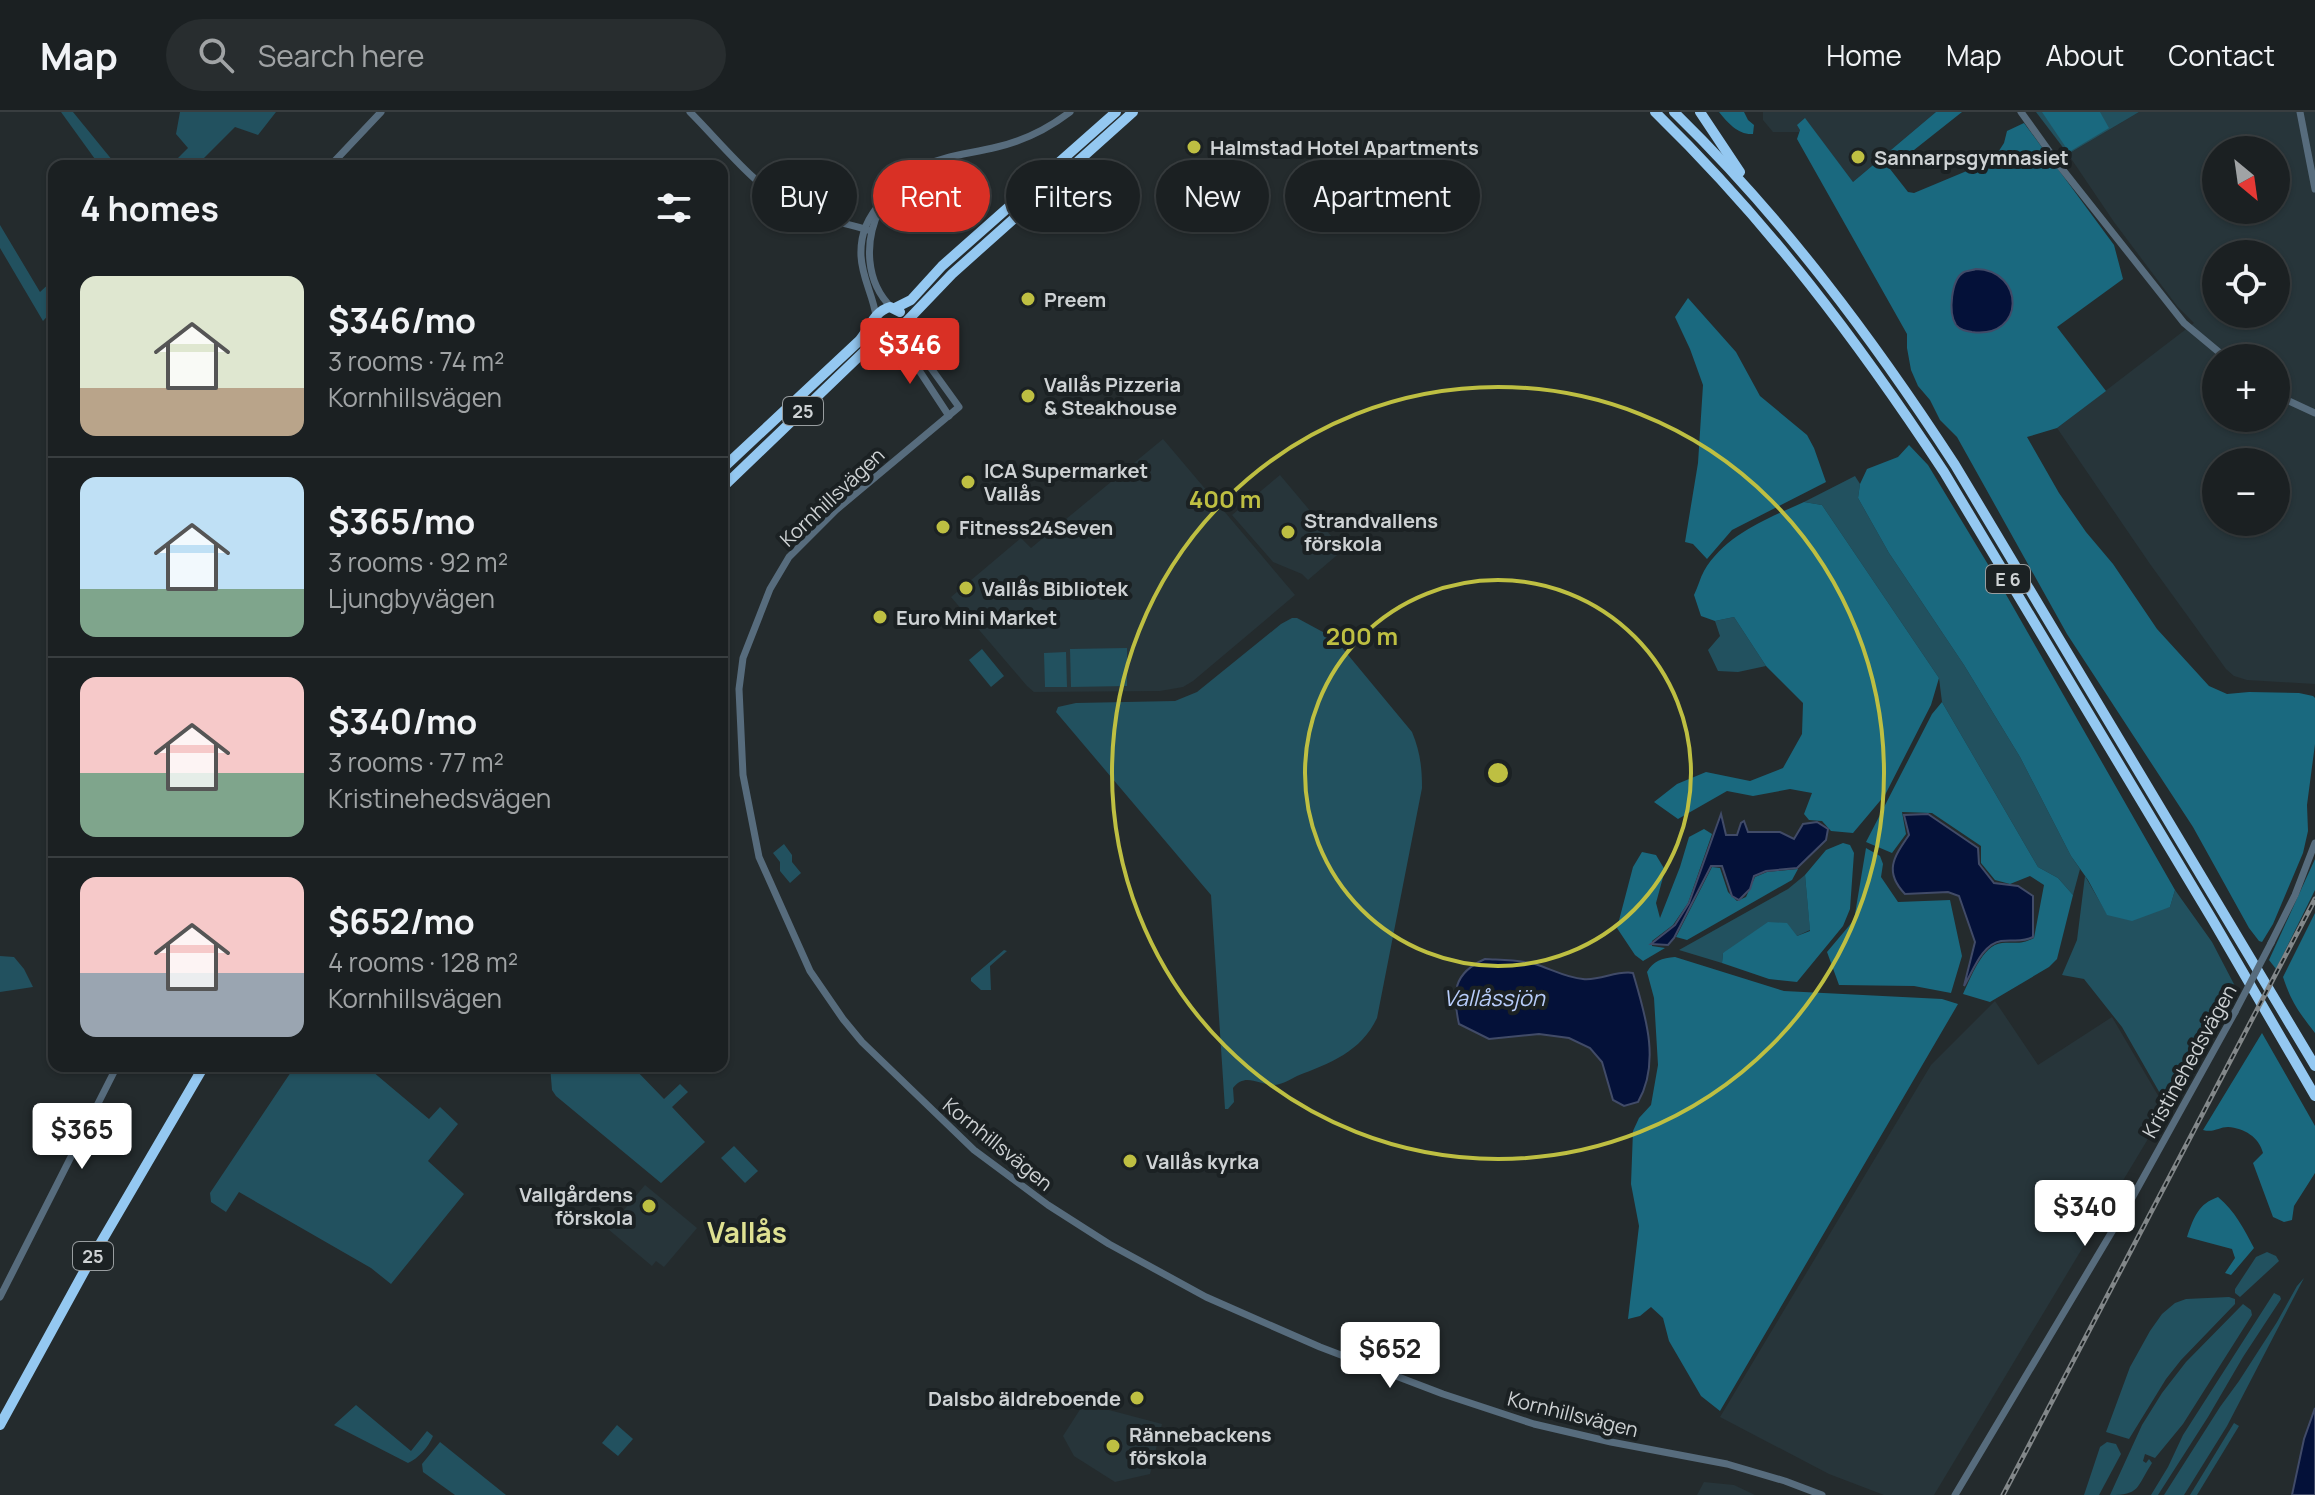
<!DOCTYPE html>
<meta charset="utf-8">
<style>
body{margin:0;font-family:Manrope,sans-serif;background:#282d2f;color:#f1f3f6;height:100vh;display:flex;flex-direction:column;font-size:30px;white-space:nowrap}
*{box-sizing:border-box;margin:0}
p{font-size:26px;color:#a0a3a5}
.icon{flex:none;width:44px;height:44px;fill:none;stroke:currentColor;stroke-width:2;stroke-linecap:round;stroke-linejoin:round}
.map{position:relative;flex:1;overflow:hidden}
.sheet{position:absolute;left:48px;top:48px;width:680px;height:912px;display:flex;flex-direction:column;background:#1b2022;border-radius:16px;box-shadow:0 2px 6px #0004,0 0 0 2px #393e40}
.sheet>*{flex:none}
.guide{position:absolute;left:752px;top:48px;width:760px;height:72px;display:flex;gap:16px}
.needle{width:52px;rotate:151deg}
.fabs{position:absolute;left:2202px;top:24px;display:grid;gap:16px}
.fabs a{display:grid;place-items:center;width:88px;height:88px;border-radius:50%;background:#1b2022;box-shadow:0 2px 6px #0004,0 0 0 2px #393e40;font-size:40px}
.price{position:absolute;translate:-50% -68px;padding:0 18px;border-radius:8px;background:#fff;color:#222;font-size:26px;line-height:52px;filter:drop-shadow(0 2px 4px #0008)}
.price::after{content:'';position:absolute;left:50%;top:48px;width:24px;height:18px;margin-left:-12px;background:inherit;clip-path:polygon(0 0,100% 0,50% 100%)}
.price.current{background:#d93025;color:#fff}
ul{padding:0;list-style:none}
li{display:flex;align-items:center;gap:24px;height:200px;padding:0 32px}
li+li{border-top:2px solid #393e40}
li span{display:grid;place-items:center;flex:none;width:224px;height:160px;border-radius:16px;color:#555}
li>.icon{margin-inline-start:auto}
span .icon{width:96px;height:96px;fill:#fffc;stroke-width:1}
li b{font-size:34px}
h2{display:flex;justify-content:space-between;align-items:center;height:96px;padding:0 32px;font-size:34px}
.tag{padding:0 28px;border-radius:36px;background:#1b2022;box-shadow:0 2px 6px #0004,0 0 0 2px #393e40;font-size:28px;line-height:72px}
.tag.current{background:#d93025;color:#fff}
header{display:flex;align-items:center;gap:48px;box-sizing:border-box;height:112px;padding:0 40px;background:#1b2022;border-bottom:2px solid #393e40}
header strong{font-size:38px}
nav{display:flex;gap:44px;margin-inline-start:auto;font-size:28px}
.search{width:560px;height:72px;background:#282d2f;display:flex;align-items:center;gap:20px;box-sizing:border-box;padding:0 28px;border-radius:44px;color:#a0a3a5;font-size:30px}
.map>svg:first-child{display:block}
.built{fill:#27353a;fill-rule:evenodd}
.green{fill:#22515f}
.forest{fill:#1a697f}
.water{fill:#041139;stroke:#414b68;stroke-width:2}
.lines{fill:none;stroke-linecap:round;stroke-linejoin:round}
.minor{stroke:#576c7d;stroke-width:7}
.highway{stroke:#94c8f1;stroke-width:10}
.rail-casing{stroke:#828789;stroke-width:5}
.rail{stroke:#1b2123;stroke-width:2;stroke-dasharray:6;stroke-linecap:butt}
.minor-bridge{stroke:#576c7d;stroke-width:7}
.ring{fill:none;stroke:#bebf42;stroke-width:4}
.poi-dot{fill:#bebf42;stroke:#1b2123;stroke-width:3}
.labels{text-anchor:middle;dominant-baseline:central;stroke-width:8;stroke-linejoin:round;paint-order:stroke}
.shield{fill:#1b2123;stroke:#989d9f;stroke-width:2}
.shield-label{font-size:18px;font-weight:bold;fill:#ced2d4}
.poi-label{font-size:20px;font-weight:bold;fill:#ced2d4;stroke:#1b2123;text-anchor:start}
.street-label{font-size:20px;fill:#ced2d4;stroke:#1b2123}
.water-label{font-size:22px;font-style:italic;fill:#b8cdfa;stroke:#1b2123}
.district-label{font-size:28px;font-weight:bold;fill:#dfe192;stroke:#1b2123}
.centre{fill:#bebf42;stroke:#1b2123;stroke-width:4}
.ring-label{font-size:24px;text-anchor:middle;font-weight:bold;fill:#bebf42;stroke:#1b2123;stroke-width:8;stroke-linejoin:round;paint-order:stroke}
</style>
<header>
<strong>Map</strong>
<div class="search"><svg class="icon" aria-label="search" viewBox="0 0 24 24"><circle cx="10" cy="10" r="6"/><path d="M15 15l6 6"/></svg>Search here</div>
<nav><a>Home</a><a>Map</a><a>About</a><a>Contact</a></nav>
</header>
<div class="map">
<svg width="2315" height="1383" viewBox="0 0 2315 1383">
<rect width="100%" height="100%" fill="#242b2d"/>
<g class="built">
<polygon points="1763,0 1936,0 1853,70 1805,7 1799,20 1773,20 1763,8"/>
<path d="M2139 0H2315V572L2247 568 2234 564 2226 557 2150 452 2057 316 2194 211 2177 194 2114 110 2068 42ZM2216 38H2276V98H2216ZM2216 142H2276V202H2216ZM2216 246H2276V306H2216ZM2216 350H2276V410H2216Z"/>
<polygon points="1163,327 1295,483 1193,569 1183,575 1160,579 1034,580 1027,574 951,485 1021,426 1031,436"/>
<polygon points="1280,363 1343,438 1308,468 1302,462 1273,450 1232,403"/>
<polygon points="1995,889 2038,953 2112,905 2166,997 1934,1383 1884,1383 1829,1362 1720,1305 1931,953"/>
<polygon points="645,1073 697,1116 664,1155 656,1149 652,1154 608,1117"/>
<polygon points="1081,1296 1109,1298 1162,1312 1150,1362 1115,1370 1074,1344 1063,1324"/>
<polygon points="1704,1370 1734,1373 1755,1383 1697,1383"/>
</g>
<g class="green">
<polygon points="61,0 73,0 117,54 100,54"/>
<polygon points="180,0 276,0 258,23 235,15 196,54 170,54 188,36 176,22"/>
<polygon points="2036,0 2139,0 2068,42"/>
<polygon points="0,113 40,180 54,167 54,197 43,209 0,136"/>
<polygon points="1855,364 1860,372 1858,386 1889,441 1964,553 2020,645 2071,744 2080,757 2073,783 2058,766 2038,755 1942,590 1939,566 1822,393 1804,390"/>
<polygon points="1734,505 1766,554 1738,560 1718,559 1708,538 1720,524 1715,509"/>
<path d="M1292 506H1297L1334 526 1412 620C1420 639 1422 655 1422 676L1377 906C1361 940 1330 951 1297 964 1291 967 1281 973 1274 973 1259 973 1245 960 1233 976L1234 990 1228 997H1225L1211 783 1056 600 1058 595 1076 591 1175 589 1197 580 1281 512Z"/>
<polygon points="1127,536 1127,574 1071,575 1070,537"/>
<polygon points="982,537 1004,564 991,575 969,548"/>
<polygon points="1066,540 1067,575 1045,575 1044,541"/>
<polygon points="784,732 792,743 792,750 801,761 790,771 780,759 780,750 773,741"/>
<polygon points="1805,763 1810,818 1797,824 1723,841 1722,851 1679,838 1788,777"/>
<polygon points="2085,764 2107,802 2170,795 2175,778 2212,830 2236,876 2169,997 2122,915 2084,867 2062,863 2077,828"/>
<polygon points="1004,838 1007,839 990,854 991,878 981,878 971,869 971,866"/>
<polygon points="0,844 14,845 24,857 33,875 0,880"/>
<polygon points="295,954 366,954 429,1007 440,995 458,1012 428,1049 464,1082 391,1172 371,1156 239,1080 226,1100 211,1090 210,1081"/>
<polygon points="550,954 632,954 664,987 680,972 688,980 672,995 705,1030 661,1071 556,984 552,978"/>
<polygon points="734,1034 758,1059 745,1071 721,1046"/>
<polygon points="2267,1140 2276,1144 2279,1149 2240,1185 2235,1181 2235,1177 2256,1145"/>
<polygon points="2304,1166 2227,1314 2184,1383 2164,1383 2220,1295 2239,1269 2277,1210 2297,1174"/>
<polygon points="2274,1181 2280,1184 2281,1187 2243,1245 2208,1305 2158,1383 2151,1383 2168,1355 2183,1323"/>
<polygon points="2229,1185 2235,1187 2235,1192 2181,1248 2166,1267 2129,1327 2106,1320 2130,1255 2150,1219 2162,1202 2175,1191 2186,1187"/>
<path d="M2243 1192 2251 1198 2252 1203 2183 1312 2155 1346 2145 1342 2143 1349 2146 1351 2149 1347 2152 1351C2136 1376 2140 1383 2110 1383L2142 1313 2162 1281 2186 1250Z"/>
<path d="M356 1293 411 1339 427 1319 433 1324C429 1334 418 1347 408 1351L334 1313Z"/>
<polygon points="2234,1311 2239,1314 2197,1383 2190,1383"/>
<polygon points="617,1313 633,1327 618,1344 602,1331"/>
<polygon points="440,1330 506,1383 455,1383 423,1360 422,1352"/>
<polygon points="2107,1330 2116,1332 2121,1342 2099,1383 2084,1383 2100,1335"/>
</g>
<g class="forest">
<path d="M1719 0H1744L1748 8 1754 13 1753 22C1738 23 1728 11 1719 0Z"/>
<polygon points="1936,0 1962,0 1890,57 1908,80 1914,81 1993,48 2004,31 2007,19 2024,11 2114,133 2123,167 2057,215 2106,279 2057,316 2027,325 2059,381 2086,420 2113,452 2157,517 2209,574 2227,582 2249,580 2299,581 2313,584 2315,586 2315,632 2307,693 2308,719 2303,741 2273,812 2262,830 2259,829 2249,816 2193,715 2067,522 1957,325 1940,308 1930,288 1918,274 1911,258 1907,236 1907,222 1797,27 1800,18 1797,13 1805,6 1853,70"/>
<polygon points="2042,0 2100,0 2109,16 2069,40"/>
<polygon points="1688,186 1736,240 1760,284 1807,323 1814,336 1826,370 1732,418 1707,447 1693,432 1685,430 1698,351 1703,273 1690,237 1675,205"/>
<polygon points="1909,333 1928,353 2004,479 2175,778 2170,795 2132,809 2107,803 2088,768 2071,744 2020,645 1964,553 1889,441 1858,386 1860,372 1867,357 1898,345"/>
<path d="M1804 390 1822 393 1939 566 1931 593 1885 683 1853 721 1831 719 1822 709 1809 708 1804 702 1812 681 1790 677 1753 684 1727 679 1678 707 1654 690 1677 672 1706 660 1750 669 1783 656 1802 622 1803 591 1766 554 1734 505 1715 509 1701 504 1694 483C1698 475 1700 466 1704 459 1726 422 1767 407 1804 390Z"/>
<path d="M1942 590 2038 755 2058 766 2073 783 2057 847 2049 855 1990 890 1963 882C1971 866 1982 833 2002 831 2016 830 2020 833 2034 826L2044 773 2030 764 2010 772 1995 768 1981 751V734L1932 701 1902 700 1906 722 1892 741 1866 730 1932 602Z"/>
<polygon points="1704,717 1712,722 1688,791 1673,813 1652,829 1652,834 1665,836 1643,849 1635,843 1617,816 1633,755 1642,740 1656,743 1665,758 1656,791 1660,806 1680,755 1689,725"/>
<polygon points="1843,731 1850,733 1854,741 1850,797 1843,814 1797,870 1769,867 1722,851 1723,841 1768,810 1787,811 1797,824 1810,819 1805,763 1826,738"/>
<polygon points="1866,736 1880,744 1883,752 1881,765 1898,790 1950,788 1962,844 1951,881 1914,874 1839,873 1827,840 1854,808"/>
<polygon points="2315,747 2315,778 2276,857 2269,848"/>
<polygon points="1712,755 1720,756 1728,780 1737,789 1746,785 1755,765 1767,760 1798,757 1792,768 1687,828 1676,825"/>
<path d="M2315 801V921C2299 900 2292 892 2283 865Z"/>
<path d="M1675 845 1784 879 1942 887 1958 892 1720 1299 1701 1284 1669 1229 1663 1206 1651 1195 1640 1204 1628 1207 1639 1114 1631 1072 1633 1019 1639 1006 1651 993 1658 953 1654 886 1647 860C1653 849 1662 846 1675 845Z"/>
<path d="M2262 921 2315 1014V1061L2294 1094 2292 1108 2284 1110 2273 1105 2253 1051 2263 1041C2259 1025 2244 1016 2228 1015 2219 1015 2214 1021 2203 1018Z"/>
<path d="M2218 1085C2235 1099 2244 1117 2254 1136L2231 1163 2225 1161 2235 1146 2232 1137 2187 1125C2194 1105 2198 1092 2218 1085Z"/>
</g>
<g class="water">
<path d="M1976 157C2025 158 2026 227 1972 220 1966 219 1960 218 1956 213 1948 201 1951 167 1964 160 1966 159 1974 158 1976 157Z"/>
<polygon points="1721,702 1726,723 1737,723 1741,711 1744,709 1748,720 1780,720 1794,727 1803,712 1817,710 1828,717 1826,728 1797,756 1766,759 1754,764 1750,777 1739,788 1732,784 1722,754 1711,754 1674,826 1668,833 1651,832 1675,813 1689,791"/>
<path d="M1928 702 1978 736 1979 752 1994 771 2018 774 2033 784V825C2021 831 2013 827 2001 829 1982 832 1973 859 1964 874L1975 830 1959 784 1948 780 1905 782C1884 760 1893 746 1909 723L1904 703Z"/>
<path d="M1485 847C1501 848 1520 848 1535 852 1551 857 1567 866 1583 867 1600 869 1617 858 1633 861 1645 902 1661 950 1638 990L1624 994 1613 988 1602 950 1590 936 1569 926 1539 922 1489 927 1459 912C1452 881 1453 861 1485 847Z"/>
<polygon points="2315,1296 2315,1383 2292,1383 2304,1327"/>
</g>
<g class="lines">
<g class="minor">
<path d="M690 0C721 31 756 76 795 96 818 108 846 110 871 119"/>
<polyline points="2021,0 2059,53 2184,211 2226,246"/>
<polyline points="2300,0 2315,77"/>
<polyline points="330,54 381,0"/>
<path d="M880 97C864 129 865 170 892 196"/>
<path d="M876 204C873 183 862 166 861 144 860 121 868 105 883 88 919 44 946 47 997 35 1023 29 1049 16 1070 0"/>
<polyline points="904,215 907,223 959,295 836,398 789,445 770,477 743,546 739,577 743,663 759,745 810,859 843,907 862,930 974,1038 1048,1093 1109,1132 1206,1185 1320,1235 1443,1282 1534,1312 1611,1330 1727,1352 1785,1369 1822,1383"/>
<polyline points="890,226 907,240 949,304"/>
<polyline points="2276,283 2315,301"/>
<polyline points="2271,831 2295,783 2315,731"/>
<polyline points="0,1185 117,954"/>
<polyline points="1955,1383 2132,1086 2235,900"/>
</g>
<g class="highway">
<path d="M1655 0C1769 111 1857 228 1944 360L2212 807 2315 984"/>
<path d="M1674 0C1783 106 1873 227 1955 353L2315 954"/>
<polyline points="1700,0 1740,60"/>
<polyline points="895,196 911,188 942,154 1116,0"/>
<path d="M875 208C875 223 886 230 899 222L905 211 952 162 1133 0"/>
<path d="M722 357 859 229C869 218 874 199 890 195L900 200"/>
<polyline points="722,376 874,230 886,225"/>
<polyline points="0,1313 86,1156 204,954"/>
</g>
<defs>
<polyline id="rail" points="2003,1383 2315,787"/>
</defs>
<use href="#rail" class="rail-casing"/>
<use href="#rail" class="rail"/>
<polyline class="minor-bridge" points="2235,900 2271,831"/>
</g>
<g class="ring">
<circle cx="1498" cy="661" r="193"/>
<circle cx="1498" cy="661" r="386"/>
</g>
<g class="poi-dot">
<circle cx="1194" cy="35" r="8"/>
<circle cx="1858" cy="45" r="8"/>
<circle cx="1028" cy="187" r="8"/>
<circle cx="1028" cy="284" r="8"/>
<circle cx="968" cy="370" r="8"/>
<circle cx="943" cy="415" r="8"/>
<circle cx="1288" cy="420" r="8"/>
<circle cx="966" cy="476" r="8"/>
<circle cx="880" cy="505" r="8"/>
<circle cx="1130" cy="1049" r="8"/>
<circle cx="649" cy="1094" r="8"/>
<circle cx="1137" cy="1286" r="8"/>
<circle cx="1113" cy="1334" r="8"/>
</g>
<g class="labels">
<g class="shield">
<rect x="783" y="285" width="40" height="28" rx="6"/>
<rect x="1986" y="453" width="44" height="28" rx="6"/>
<rect x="73" y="1130" width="40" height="28" rx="6"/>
</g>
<g class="shield-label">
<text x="803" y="299">25</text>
<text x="2008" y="467">E 6</text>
<text x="93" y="1144">25</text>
</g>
<g class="poi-label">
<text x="1210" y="35">Halmstad Hotel Apartments</text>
<text x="1874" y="45">Sannarpsgymnasiet</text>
<text x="1044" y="187">Preem</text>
<text x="1044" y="272">Vallås Pizzeria<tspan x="1044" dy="23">&amp; Steakhouse</tspan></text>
<text x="984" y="358">ICA Supermarket<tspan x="984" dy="23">Vallås</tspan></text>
<text x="1304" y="408">Strandvallens<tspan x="1304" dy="23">förskola</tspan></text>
<text x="959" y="415">Fitness24Seven</text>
<text x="982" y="476">Vallås Bibliotek</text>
<text x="896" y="505">Euro Mini Market</text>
<text x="1146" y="1049">Vallås kyrka</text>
<text x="633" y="1082" text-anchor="end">Vallgårdens<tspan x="633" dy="23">förskola</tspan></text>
<text x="1121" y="1286" text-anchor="end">Dalsbo äldreboende</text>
<text x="1129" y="1322">Rännebackens<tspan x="1129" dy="23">förskola</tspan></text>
</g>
<g class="street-label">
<text transform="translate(832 385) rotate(-43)">Kornhillsvägen</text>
<text transform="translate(2189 949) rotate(-61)">Kristinehedsvägen</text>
<text transform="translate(998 1032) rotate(39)">Kornhillsvägen</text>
<text transform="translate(1573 1302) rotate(14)">Kornhillsvägen</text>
</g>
<g class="water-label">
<text x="1494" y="886">Vallåssjön</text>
</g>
<g class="district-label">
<text x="747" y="1120">Vallås</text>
</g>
</g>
<circle cx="1498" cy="661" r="12" class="centre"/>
<g class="ring-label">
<text x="1225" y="396">400 m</text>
<text x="1362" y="533">200 m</text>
</g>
</svg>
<div class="fabs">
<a><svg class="needle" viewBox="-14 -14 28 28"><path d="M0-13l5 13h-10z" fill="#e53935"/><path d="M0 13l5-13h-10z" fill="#a0a3a5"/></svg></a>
<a><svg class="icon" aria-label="locate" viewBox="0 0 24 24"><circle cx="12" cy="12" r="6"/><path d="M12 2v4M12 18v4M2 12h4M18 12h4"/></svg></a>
<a>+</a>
<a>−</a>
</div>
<b class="price current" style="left:910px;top:274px">$346</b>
<b class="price" style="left:82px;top:1059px">$365</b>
<b class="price" style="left:2085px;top:1136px">$340</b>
<b class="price" style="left:1390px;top:1278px">$652</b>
<div class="guide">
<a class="tag">Buy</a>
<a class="tag current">Rent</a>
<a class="tag">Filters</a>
<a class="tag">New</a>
<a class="tag">Apartment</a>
</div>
<section class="sheet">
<h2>4 homes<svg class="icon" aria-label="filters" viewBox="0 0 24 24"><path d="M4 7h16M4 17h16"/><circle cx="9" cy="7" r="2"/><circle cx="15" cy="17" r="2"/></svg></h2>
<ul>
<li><span style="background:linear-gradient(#dfe7d0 70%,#b9a48a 0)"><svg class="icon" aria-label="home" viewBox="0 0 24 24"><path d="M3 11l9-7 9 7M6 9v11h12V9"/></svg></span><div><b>$346/mo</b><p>3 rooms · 74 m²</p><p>Kornhillsvägen</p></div></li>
<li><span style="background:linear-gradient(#bfe0f5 70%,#7fa58c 0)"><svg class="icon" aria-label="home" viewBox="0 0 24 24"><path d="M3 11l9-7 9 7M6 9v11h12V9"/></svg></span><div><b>$365/mo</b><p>3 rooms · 92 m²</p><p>Ljungbyvägen</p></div></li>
<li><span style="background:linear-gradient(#f6c9c9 60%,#7fa58c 0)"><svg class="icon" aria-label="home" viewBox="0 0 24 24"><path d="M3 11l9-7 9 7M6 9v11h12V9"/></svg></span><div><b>$340/mo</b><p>3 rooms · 77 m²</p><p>Kristinehedsvägen</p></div></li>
<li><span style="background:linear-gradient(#f6c9c9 60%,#9aa5b1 0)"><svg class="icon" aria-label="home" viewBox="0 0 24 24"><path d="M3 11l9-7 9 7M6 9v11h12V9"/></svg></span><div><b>$652/mo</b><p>4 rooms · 128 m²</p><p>Kornhillsvägen</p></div></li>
</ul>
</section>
</div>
